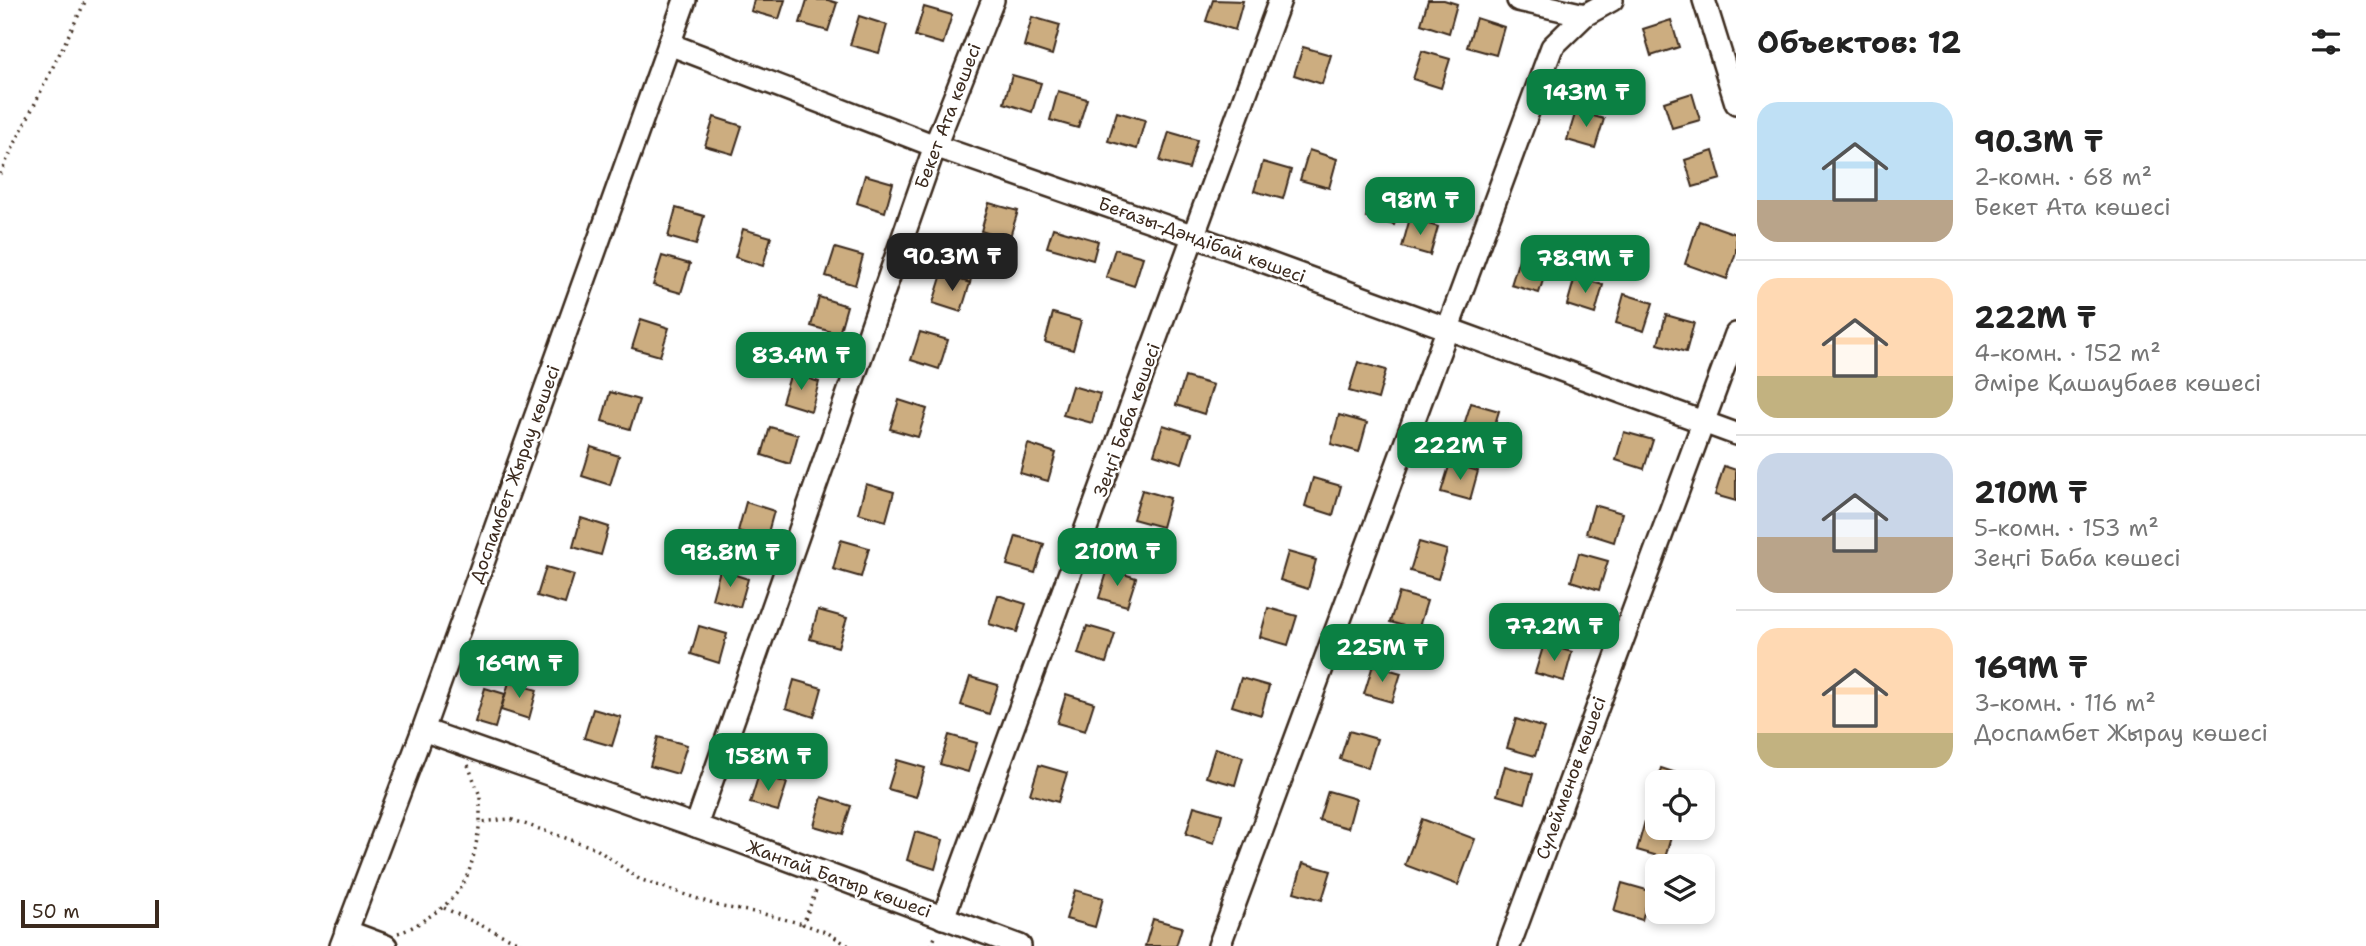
<!DOCTYPE html>
<html lang="ru">
<meta charset="utf-8">
<style>
body{margin:0;font-family:"Shantell Sans",sans-serif;background:#f2f2f2;color:#222;height:100vh;display:flex;flex-direction:column;font-size:26px;white-space:nowrap}
*{box-sizing:border-box;margin:0}
p{font-size:23px;color:#767676}
.icon{flex:none;width:38px;height:38px;fill:none;stroke:currentColor;stroke-width:2;stroke-linecap:round;stroke-linejoin:round}
.map{position:relative;flex:1;overflow:hidden}
.side{display:flex;flex-direction:column;background:#fff;width:630px}
.side>*{flex:none}
.buttons{position:absolute;left:1645px;top:770px;display:grid;gap:14px}
.buttons a{display:grid;place-items:center;width:70px;height:70px;border-radius:14px;background:#fff;box-shadow:0 4px 10px #0003;font-size:35px}
.scale{position:absolute;left:21px;bottom:18px;width:138px;box-sizing:border-box;padding-left:7px;border:4px solid #3b2a1e;border-top:0;font-size:19px;line-height:24px;white-space:nowrap;color:#3b2a1e;-webkit-text-stroke:5px #fff;paint-order:stroke}
.price{position:absolute;translate:-50% -60px;padding:0 16px;border-radius:14px;background:#0b8043;color:#fff;font-size:23px;line-height:46px;filter:drop-shadow(0 2px 4px #0008)}
.price::after{content:'';position:absolute;left:50%;top:42px;width:21px;height:16px;margin-left:-10px;background:inherit;clip-path:polygon(0 0,100% 0,50% 100%)}
.price.current{background:#222;color:#fff}
ul{padding:0;list-style:none}
li{display:flex;align-items:center;gap:21px;height:175px;padding:0 21px}
li+li{border-top:2px solid #e0e0e0}
li span{display:grid;place-items:center;flex:none;width:196px;height:140px;border-radius:21px;color:#555}
li>.icon{margin-inline-start:auto}
span .icon{width:84px;height:84px;fill:#fffc;stroke-width:1}
li b{font-size:30px}
h2{display:flex;justify-content:space-between;align-items:center;height:84px;padding:0 21px;font-size:30px}
main{display:flex;flex:1;min-height:0}
.map>svg:first-child{display:block}
.building{fill:#ccad80;stroke:#3b2a1e;stroke-width:2}
.lines{fill:none;stroke-linecap:round;stroke-linejoin:round}
.street-casing{stroke:#3b2a1e;stroke-width:26}
.path{stroke:#3b2a1e;stroke-width:3.5;stroke-dasharray:2 5;stroke-linecap:butt}
.street{stroke:#fff;stroke-width:21}
.labels{text-anchor:middle;dominant-baseline:central;stroke-width:5;stroke-linejoin:round;paint-order:stroke}
.street-label{font-size:18px;fill:#3b2a1e;stroke:#fff}
</style>
<main>
<div class="map">
<svg width="1736" height="946" viewBox="0 0 1736 946">
<rect width="100%" height="100%" fill="#fff"/>
<filter id="ink" filterUnits="userSpaceOnUse"><feTurbulence type="fractalNoise" baseFrequency=".0143" numOctaves="2"/><feDisplacementMap in="SourceGraphic" scale="14" xChannelSelector="R" yChannelSelector="G"/><feConvolveMatrix kernelMatrix="1 2 1 2 8 2 1 2 1" color-interpolation-filters="sRGB"/></filter>
<g filter="url(#ink)">
<g class="building">
<polygon points="754,0 785,0 779,19 751,11"/>
<polygon points="807,0 828,0 837,3 828,31 800,23"/>
<polygon points="1213,0 1243,1 1235,30 1206,21"/>
<polygon points="1428,0 1444,0 1457,4 1449,33 1421,24"/>
<polygon points="924,7 952,15 943,44 915,36"/>
<polygon points="859,16 887,25 879,53 850,45"/>
<polygon points="1032,17 1060,25 1052,55 1024,46"/>
<polygon points="1476,18 1504,27 1496,55 1467,47"/>
<polygon points="1671,20 1679,47 1651,56 1643,29"/>
<polygon points="1303,47 1331,55 1322,84 1294,75"/>
<polygon points="1422,51 1450,59 1441,88 1413,79"/>
<polygon points="1012,75 1041,83 1032,112 1004,103"/>
<polygon points="1058,91 1087,99 1078,128 1050,120"/>
<polygon points="1692,93 1700,120 1672,128 1664,102"/>
<polygon points="1576,111 1604,119 1595,148 1567,140"/>
<polygon points="1117,112 1145,120 1137,149 1108,141"/>
<polygon points="714,117 742,126 733,154 705,146"/>
<polygon points="1169,132 1197,140 1189,169 1160,161"/>
<polygon points="1309,150 1337,159 1329,188 1300,180"/>
<polygon points="1713,151 1721,179 1693,187 1685,160"/>
<polygon points="1263,162 1291,170 1283,199 1254,191"/>
<polygon points="865,175 893,183 885,212 857,203"/>
<polygon points="1375,188 1403,196 1394,225 1366,217"/>
<polygon points="989,203 1018,211 1009,240 981,231"/>
<polygon points="676,208 704,216 696,245 668,237"/>
<polygon points="1410,218 1438,227 1430,255 1402,247"/>
<polygon points="1699,221 1736,234 1736,252 1727,279 1685,264"/>
<polygon points="1053,228 1098,241 1093,260 1047,247"/>
<polygon points="743,229 771,237 763,266 735,257"/>
<polygon points="835,248 863,256 855,285 826,276"/>
<polygon points="1115,249 1143,257 1134,286 1106,277"/>
<polygon points="662,256 690,264 681,293 653,285"/>
<polygon points="1520,256 1548,264 1539,293 1511,285"/>
<polygon points="945,262 973,270 970,283 942,274"/>
<polygon points="942,274 970,283 961,312 933,303"/>
<polygon points="1575,277 1603,285 1595,314 1567,305"/>
<polygon points="1624,294 1653,303 1644,331 1616,323"/>
<polygon points="819,297 847,306 839,334 811,326"/>
<polygon points="1053,313 1081,321 1073,350 1045,342"/>
<polygon points="1666,315 1694,323 1686,352 1658,344"/>
<polygon points="641,319 669,328 660,356 632,348"/>
<polygon points="920,332 948,340 939,369 911,360"/>
<polygon points="1358,362 1386,370 1378,399 1349,391"/>
<polygon points="791,373 819,382 811,411 782,402"/>
<polygon points="1185,377 1213,385 1204,414 1176,405"/>
<polygon points="1072,386 1100,394 1092,423 1063,415"/>
<polygon points="610,392 639,400 630,429 602,421"/>
<polygon points="899,400 927,409 918,437 890,429"/>
<polygon points="1471,403 1499,411 1490,440 1462,431"/>
<polygon points="1339,415 1367,423 1359,452 1331,444"/>
<polygon points="1163,425 1191,434 1182,463 1154,454"/>
<polygon points="770,427 798,435 790,464 762,455"/>
<polygon points="1624,432 1653,440 1644,469 1616,460"/>
<polygon points="1028,444 1056,453 1048,481 1020,473"/>
<polygon points="591,447 619,456 610,485 582,476"/>
<polygon points="1450,463 1478,471 1470,500 1441,492"/>
<polygon points="1724,466 1736,470 1736,501 1715,495"/>
<polygon points="1313,478 1341,486 1333,515 1305,506"/>
<polygon points="866,484 894,492 886,521 858,513"/>
<polygon points="1142,490 1170,498 1162,527 1133,519"/>
<polygon points="746,502 774,511 766,540 738,531"/>
<polygon points="1594,505 1622,513 1614,542 1586,533"/>
<polygon points="581,518 609,527 601,555 573,547"/>
<polygon points="1016,536 1044,544 1035,573 1007,565"/>
<polygon points="841,540 869,548 861,577 833,569"/>
<polygon points="1419,542 1447,550 1438,579 1410,571"/>
<polygon points="1288,552 1316,560 1308,589 1280,580"/>
<polygon points="1579,553 1608,561 1599,590 1571,581"/>
<polygon points="546,567 574,575 565,604 537,596"/>
<polygon points="1108,569 1136,578 1127,606 1099,598"/>
<polygon points="720,570 748,579 740,607 712,599"/>
<polygon points="1399,593 1427,601 1418,630 1390,622"/>
<polygon points="998,595 1026,604 1017,632 989,624"/>
<polygon points="1268,608 1297,616 1288,645 1260,637"/>
<polygon points="818,610 847,618 838,647 810,639"/>
<polygon points="699,626 727,634 719,663 691,654"/>
<polygon points="1087,626 1115,634 1106,663 1078,654"/>
<polygon points="1544,644 1572,652 1564,681 1535,673"/>
<polygon points="1373,665 1401,673 1392,702 1364,694"/>
<polygon points="970,677 998,685 989,714 961,705"/>
<polygon points="1241,678 1269,686 1261,715 1232,706"/>
<polygon points="794,680 822,688 814,717 786,708"/>
<polygon points="509,682 537,690 529,719 501,710"/>
<polygon points="485,688 505,694 495,728 475,722"/>
<polygon points="1066,694 1094,703 1085,731 1057,723"/>
<polygon points="593,709 621,717 612,746 584,738"/>
<polygon points="1516,719 1544,728 1535,756 1507,748"/>
<polygon points="1349,731 1377,739 1368,768 1340,759"/>
<polygon points="949,735 977,743 968,772 940,764"/>
<polygon points="658,737 687,745 678,774 650,766"/>
<polygon points="1215,748 1243,757 1235,785 1206,777"/>
<polygon points="897,760 925,768 916,797 888,789"/>
<polygon points="1039,765 1067,773 1058,802 1030,794"/>
<polygon points="1505,766 1533,774 1525,803 1497,795"/>
<polygon points="1661,768 1689,777 1687,782 1657,782 1657,798 1652,797"/>
<polygon points="759,774 787,783 778,811 750,803"/>
<polygon points="1328,791 1356,799 1348,828 1319,820"/>
<polygon points="822,797 851,806 842,834 814,826"/>
<polygon points="1194,806 1222,814 1214,843 1186,834"/>
<polygon points="1422,819 1475,839 1458,885 1405,865"/>
<polygon points="1645,821 1657,825 1657,828 1673,830 1665,858 1637,850"/>
<polygon points="915,832 943,840 935,869 907,860"/>
<polygon points="1303,863 1331,871 1322,900 1294,892"/>
<polygon points="1622,883 1650,891 1642,920 1614,911"/>
<polygon points="1075,890 1103,898 1095,927 1066,919"/>
<polygon points="1153,919 1182,927 1176,946 1145,946"/>
</g>
<g class="lines">
<defs>
<g id="street">
<polyline points="1518,0 1585,15"/>
<polyline points="1704,0 1736,103"/>
<polyline points="669,44 935,146 1194,236 1736,434"/>
<polyline points="423,730 733,839 1020,946"/>
<polyline points="696,826 935,146 993,0"/>
<polyline points="943,918 1280,0"/>
<polyline points="346,931 386,946"/>
<polyline points="341,946 423,730 685,0"/>
<polyline points="1219,946 1552,47 1585,15 1612,0"/>
<polyline points="1509,946 1736,334"/>
</g>
</defs>
<use href="#street" class="street-casing"/>
<g class="path">
<polyline points="0,174 86,0"/>
<polyline points="468,765 480,796 480,822 510,819 595,848 639,879 722,907 760,913 803,924"/>
<polyline points="816,891 803,924 828,933 849,946"/>
<polyline points="444,908 519,943 530,946"/>
<path d="M398 933C409 930 418 924 427 918 469 892 472 868 480 822"/>
<polyline points="931,946 936,935"/>
</g>
<use href="#street" class="street"/>
</g>
</g>
<g class="labels">
<g class="street-label">
<text transform="translate(948 116) rotate(-69)">Бекет Ата көшесі</text>
<text transform="translate(1202 240) rotate(20)">Беғазы-Дәндібай көшесі</text>
<text transform="translate(1127 420) rotate(-70)">Зеңгі Баба көшесі</text>
<text transform="translate(515 474) rotate(-70)">Доспамбет Жырау көшесі</text>
<text transform="translate(1571 778) rotate(-70)">Сүлейменов көшесі</text>
<text transform="translate(839 879) rotate(20)">Жантай Батыр көшесі</text>
</g>
</g>
</svg>
<div class="buttons">
<a><svg class="icon" aria-label="locate" viewBox="0 0 24 24"><circle cx="12" cy="12" r="6"/><path d="M12 2v4M12 18v4M2 12h4M18 12h4"/></svg></a>
<a><svg class="icon" aria-label="layers" viewBox="0 0 24 24"><path d="M12 4l9 5-9 5-9-5zM3 14l9 5 9-5"/></svg></a>
</div>
<div class="scale">50 m</div>
<b class="price" style="left:1586px;top:129px">143M ₸</b>
<b class="price" style="left:1420px;top:237px">98M ₸</b>
<b class="price current" style="left:952px;top:293px">90.3M ₸</b>
<b class="price" style="left:1585px;top:295px">78.9M ₸</b>
<b class="price" style="left:801px;top:392px">83.4M ₸</b>
<b class="price" style="left:1460px;top:482px">222M ₸</b>
<b class="price" style="left:1117px;top:588px">210M ₸</b>
<b class="price" style="left:730px;top:589px">98.8M ₸</b>
<b class="price" style="left:1554px;top:663px">77.2M ₸</b>
<b class="price" style="left:1382px;top:684px">225M ₸</b>
<b class="price" style="left:519px;top:700px">169M ₸</b>
<b class="price" style="left:768px;top:793px">158M ₸</b>
</div>
<section class="side">
<h2>Объектов: 12<svg class="icon" aria-label="filters" viewBox="0 0 24 24"><path d="M4 7h16M4 17h16"/><circle cx="9" cy="7" r="2"/><circle cx="15" cy="17" r="2"/></svg></h2>
<ul>
<li><span style="background:linear-gradient(#bfe0f5 70%,#b9a48a 0)"><svg class="icon" aria-label="home" viewBox="0 0 24 24"><path d="M3 11l9-7 9 7M6 9v11h12V9"/></svg></span><div><b>90.3M ₸</b><p>2-комн. · 68 m²</p><p>Бекет Ата көшесі</p></div></li>
<li><span style="background:linear-gradient(#ffd9b3 70%,#c2b280 0)"><svg class="icon" aria-label="home" viewBox="0 0 24 24"><path d="M3 11l9-7 9 7M6 9v11h12V9"/></svg></span><div><b>222M ₸</b><p>4-комн. · 152 m²</p><p>Әміре Қашаубаев көшесі</p></div></li>
<li><span style="background:linear-gradient(#c9d6e8 60%,#b9a48a 0)"><svg class="icon" aria-label="home" viewBox="0 0 24 24"><path d="M3 11l9-7 9 7M6 9v11h12V9"/></svg></span><div><b>210M ₸</b><p>5-комн. · 153 m²</p><p>Зеңгі Баба көшесі</p></div></li>
<li><span style="background:linear-gradient(#ffd9b3 75%,#c2b280 0)"><svg class="icon" aria-label="home" viewBox="0 0 24 24"><path d="M3 11l9-7 9 7M6 9v11h12V9"/></svg></span><div><b>169M ₸</b><p>3-комн. · 116 m²</p><p>Доспамбет Жырау көшесі</p></div></li>
</ul>
</section>
</main>
